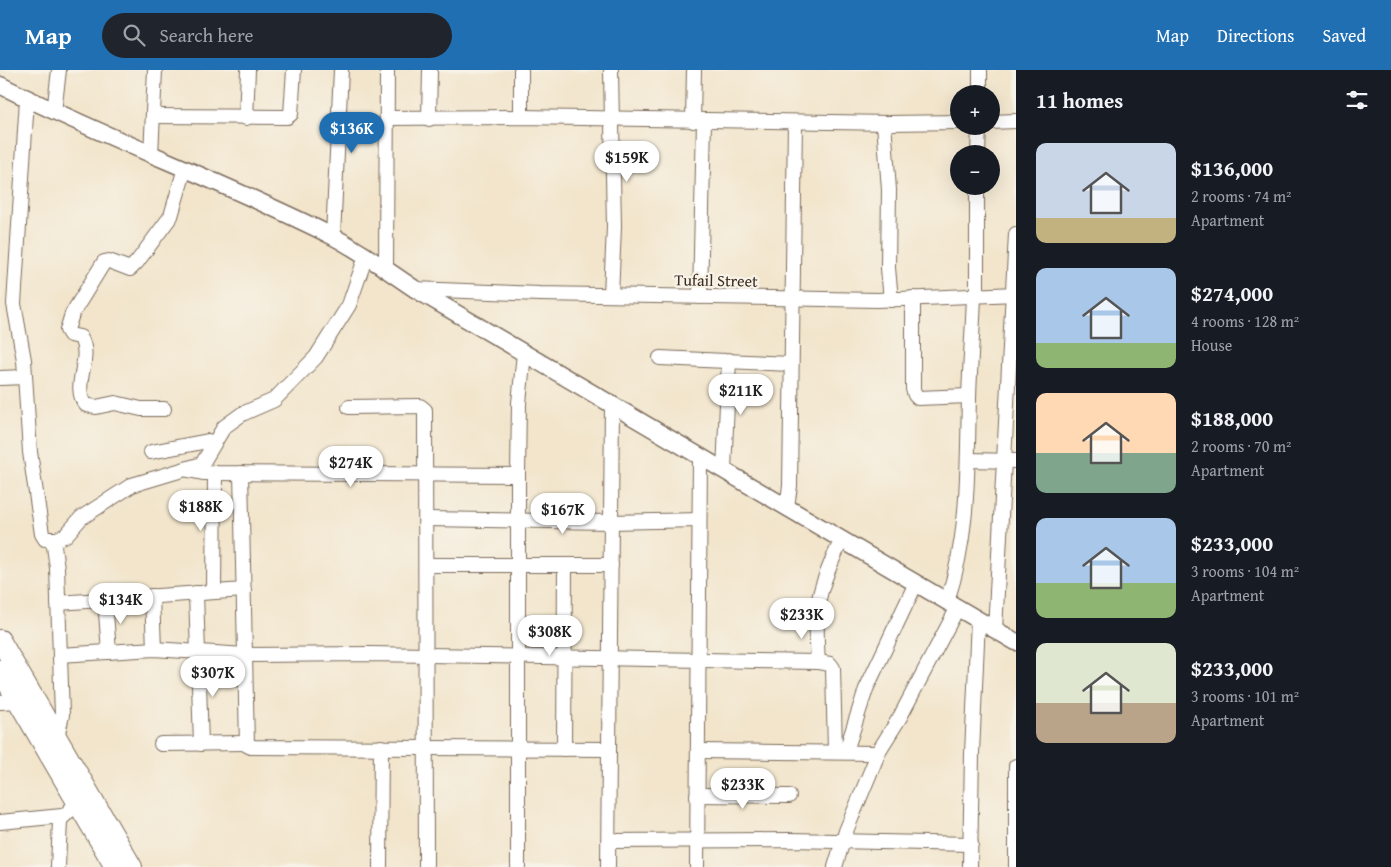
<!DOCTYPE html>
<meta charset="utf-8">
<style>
body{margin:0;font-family:"Gentium Book Plus",serif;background:#20242c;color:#f1f3f6;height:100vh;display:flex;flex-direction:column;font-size:19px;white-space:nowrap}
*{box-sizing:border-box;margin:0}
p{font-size:16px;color:#9ea1a6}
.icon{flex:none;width:28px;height:28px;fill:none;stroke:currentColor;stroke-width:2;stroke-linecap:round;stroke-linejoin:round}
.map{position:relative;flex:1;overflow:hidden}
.drawer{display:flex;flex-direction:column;background:#171b24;width:375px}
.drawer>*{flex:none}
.fabs{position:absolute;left:950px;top:15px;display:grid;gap:10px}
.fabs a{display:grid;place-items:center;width:50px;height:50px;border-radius:50%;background:#171b24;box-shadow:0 5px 20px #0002;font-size:25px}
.price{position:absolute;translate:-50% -42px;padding:0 11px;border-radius:18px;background:#fff;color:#222;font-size:16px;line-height:32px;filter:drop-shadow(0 1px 2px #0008)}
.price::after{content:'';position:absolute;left:50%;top:30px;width:15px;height:11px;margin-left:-8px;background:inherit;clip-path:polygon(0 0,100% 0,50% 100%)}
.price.active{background:#1f6fb2;color:#fff}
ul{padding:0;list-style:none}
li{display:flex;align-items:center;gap:15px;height:125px;padding:0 20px}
li span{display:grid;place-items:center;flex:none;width:140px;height:100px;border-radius:10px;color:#555}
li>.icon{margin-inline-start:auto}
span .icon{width:60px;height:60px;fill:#fffc;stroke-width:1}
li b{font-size:21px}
h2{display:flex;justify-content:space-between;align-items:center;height:60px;padding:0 20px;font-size:21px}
header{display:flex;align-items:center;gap:30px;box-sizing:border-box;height:70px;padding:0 25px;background:#1f6fb2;color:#fff}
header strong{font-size:24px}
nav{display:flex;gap:28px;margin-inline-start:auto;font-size:18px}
.search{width:350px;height:45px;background:#20242c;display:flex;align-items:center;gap:12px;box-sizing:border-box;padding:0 18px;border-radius:28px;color:#9ea1a6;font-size:19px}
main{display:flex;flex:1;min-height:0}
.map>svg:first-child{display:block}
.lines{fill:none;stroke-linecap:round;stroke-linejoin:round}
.minor-casing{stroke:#7b6b5b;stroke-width:16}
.major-casing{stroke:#7b6b5b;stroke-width:19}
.highway-casing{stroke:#7b6b5b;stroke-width:22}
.minor{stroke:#fff;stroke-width:14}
.major{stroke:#fff;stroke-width:16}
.highway{stroke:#fff;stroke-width:20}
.labels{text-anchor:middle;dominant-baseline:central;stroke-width:4.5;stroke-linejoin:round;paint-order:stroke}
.street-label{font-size:16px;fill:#3b2a1e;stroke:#f7f3e8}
</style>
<header>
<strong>Map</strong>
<div class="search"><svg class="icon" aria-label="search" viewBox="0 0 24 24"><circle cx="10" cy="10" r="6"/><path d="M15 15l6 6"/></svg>Search here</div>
<nav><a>Map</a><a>Directions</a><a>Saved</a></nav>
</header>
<main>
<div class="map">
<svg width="1016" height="797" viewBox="0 0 1016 797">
<rect width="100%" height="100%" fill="#f7f3e8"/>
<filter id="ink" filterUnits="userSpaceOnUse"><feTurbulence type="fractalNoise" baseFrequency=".02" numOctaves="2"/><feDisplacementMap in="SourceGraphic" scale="10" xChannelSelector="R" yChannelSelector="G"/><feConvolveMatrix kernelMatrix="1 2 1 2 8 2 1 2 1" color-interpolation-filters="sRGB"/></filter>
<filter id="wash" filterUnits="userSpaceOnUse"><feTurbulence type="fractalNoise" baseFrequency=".0096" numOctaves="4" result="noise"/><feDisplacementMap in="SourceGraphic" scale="20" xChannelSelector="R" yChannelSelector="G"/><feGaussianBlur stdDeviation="1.12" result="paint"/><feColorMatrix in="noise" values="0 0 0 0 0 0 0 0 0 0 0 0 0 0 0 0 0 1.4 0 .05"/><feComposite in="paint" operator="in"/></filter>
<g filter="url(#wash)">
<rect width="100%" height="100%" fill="#f2e5cc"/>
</g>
<g filter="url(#ink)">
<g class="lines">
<defs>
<g id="minor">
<polyline points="521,0 521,47"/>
<polyline points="611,0 614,157 611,225"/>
<polyline points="980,24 980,0"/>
<polyline points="27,29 14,234 24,290 30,382 42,464 45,469 57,469 66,465 81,448 132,415 202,394 224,357 242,344 274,330 316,287 349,235 366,186"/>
<polyline points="54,42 59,0"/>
<polyline points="153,46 287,47 291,44 294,0"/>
<polyline points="246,48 248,0"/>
<polyline points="387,48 521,47 890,53 959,52"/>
<polyline points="429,49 430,0"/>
<polyline points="693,51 694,0"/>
<polyline points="991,52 1016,51"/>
<polyline points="884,53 889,120 888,198 891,230"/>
<polyline points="978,84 979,56"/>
<polyline points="151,85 155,0"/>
<polyline points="333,166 341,0"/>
<polyline points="386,200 387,0"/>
<polyline points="415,219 540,224 877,230 1016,224"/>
<polyline points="700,227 704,51"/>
<polyline points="913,228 913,319 915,325 918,328 969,326"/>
<polyline points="660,288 791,294"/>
<polyline points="0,308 25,307"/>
<polyline points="349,337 420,336 425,340 426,797"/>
<path d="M164 339H141L115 333 96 337 86 335C70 315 94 289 80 267L70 265 67 260 72 244 104 192 109 191 130 199 137 192 171 146 185 98"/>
<polyline points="151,382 208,371"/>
<polyline points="968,390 1016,391"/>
<polyline points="188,400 203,403 518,405"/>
<polyline points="724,400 729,290"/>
<polyline points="241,403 247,675 251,677 609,679"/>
<polyline points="787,437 790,416 795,52"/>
<polyline points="427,449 611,452 699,450"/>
<polyline points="53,469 57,498 62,645 57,668"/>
<polyline points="427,495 611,495"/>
<polyline points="214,522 215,403"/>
<polyline points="196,523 201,674"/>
<polyline points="152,526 154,579"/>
<polyline points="105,530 109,582"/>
<path d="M947 531C970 463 967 398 969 328 970 293 973 259 974 225L977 219V116"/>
<polyline points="58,533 244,520"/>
<polyline points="995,560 1016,164"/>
<path d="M60 585 154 579 245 585 370 584 818 592C814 535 817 521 842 469"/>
<polyline points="818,592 830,594 833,598 835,681"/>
<polyline points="0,632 18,631"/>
<polyline points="161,674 246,673"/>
<polyline points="564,679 565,495"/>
<polyline points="698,681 878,683"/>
<polyline points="846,681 866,619 916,513"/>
<polyline points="697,725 789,726"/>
<polyline points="0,752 62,746"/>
<polyline points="609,771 791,770 971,774"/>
<polyline points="58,797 60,750 77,733"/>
<polyline points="380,797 381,677"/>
<polyline points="518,797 518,405 519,333 524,283"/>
<polyline points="608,797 612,334"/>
<polyline points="697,797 700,386"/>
<polyline points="835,797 846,761 880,679 900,647 958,537"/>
<polyline points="970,797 972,683 978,550"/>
<polyline points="1016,797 1016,696"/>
</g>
<path id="major" d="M0 15C109 70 223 111 332 166 361 181 388 201 415 219L1016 572"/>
<g id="highway">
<polyline points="0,570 132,797"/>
<polyline points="0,600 115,797"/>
</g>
</defs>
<use href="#minor" class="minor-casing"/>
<use href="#major" class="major-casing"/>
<use href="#highway" class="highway-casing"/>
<use href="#minor" class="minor"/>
<use href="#major" class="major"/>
<use href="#highway" class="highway"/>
</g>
</g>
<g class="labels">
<g class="street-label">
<text transform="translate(716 210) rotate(1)">Tufail Street</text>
</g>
</g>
</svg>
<div class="fabs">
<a>+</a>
<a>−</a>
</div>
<b class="price active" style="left:352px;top:84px">$136K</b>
<b class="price" style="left:627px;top:113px">$159K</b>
<b class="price" style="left:741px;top:346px">$211K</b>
<b class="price" style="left:351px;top:418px">$274K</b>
<b class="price" style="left:201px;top:462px">$188K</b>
<b class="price" style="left:563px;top:465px">$167K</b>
<b class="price" style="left:121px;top:555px">$134K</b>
<b class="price" style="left:802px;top:570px">$233K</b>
<b class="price" style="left:550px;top:587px">$308K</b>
<b class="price" style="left:213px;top:628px">$307K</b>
<b class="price" style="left:743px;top:740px">$233K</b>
</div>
<section class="drawer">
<h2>11 homes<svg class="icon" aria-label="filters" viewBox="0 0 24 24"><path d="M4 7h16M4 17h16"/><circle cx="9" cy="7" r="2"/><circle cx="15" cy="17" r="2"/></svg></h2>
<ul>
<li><span style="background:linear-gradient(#c9d6e8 75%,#c2b280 0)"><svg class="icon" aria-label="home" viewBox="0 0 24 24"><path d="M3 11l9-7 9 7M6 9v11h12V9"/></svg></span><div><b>$136,000</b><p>2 rooms · 74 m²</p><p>Apartment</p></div></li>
<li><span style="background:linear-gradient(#a9c7e8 75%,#8fb573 0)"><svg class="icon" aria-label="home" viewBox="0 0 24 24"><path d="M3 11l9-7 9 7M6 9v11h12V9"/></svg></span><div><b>$274,000</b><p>4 rooms · 128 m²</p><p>House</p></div></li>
<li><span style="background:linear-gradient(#ffd9b3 60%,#7fa58c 0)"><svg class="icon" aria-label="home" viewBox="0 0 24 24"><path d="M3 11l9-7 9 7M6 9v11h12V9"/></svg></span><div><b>$188,000</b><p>2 rooms · 70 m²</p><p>Apartment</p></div></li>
<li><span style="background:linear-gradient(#a9c7e8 65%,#8fb573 0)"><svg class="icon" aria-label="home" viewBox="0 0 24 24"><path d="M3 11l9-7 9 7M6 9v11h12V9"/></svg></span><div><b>$233,000</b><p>3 rooms · 104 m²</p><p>Apartment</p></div></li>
<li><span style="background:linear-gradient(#dfe7d0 60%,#b9a48a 0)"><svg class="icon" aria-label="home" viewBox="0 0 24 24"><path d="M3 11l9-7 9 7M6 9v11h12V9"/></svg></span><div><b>$233,000</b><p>3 rooms · 101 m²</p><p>Apartment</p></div></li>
</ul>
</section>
</main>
